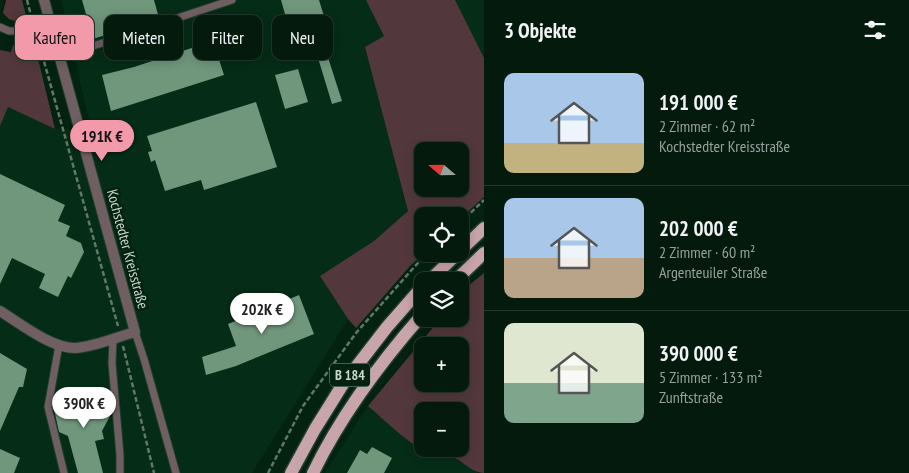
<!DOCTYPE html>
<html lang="de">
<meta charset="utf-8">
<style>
body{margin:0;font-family:"PT Sans Narrow",sans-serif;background:#11271a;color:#f1f3f6;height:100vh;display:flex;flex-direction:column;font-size:19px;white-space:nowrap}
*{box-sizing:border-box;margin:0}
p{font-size:16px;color:#97a19d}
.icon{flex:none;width:28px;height:28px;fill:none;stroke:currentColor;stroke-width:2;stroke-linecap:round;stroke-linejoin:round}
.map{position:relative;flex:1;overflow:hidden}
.panel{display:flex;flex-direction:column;background:#031a0c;width:425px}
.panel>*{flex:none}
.guide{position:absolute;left:15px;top:15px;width:394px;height:45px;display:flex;gap:10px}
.needle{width:32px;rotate:290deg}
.tools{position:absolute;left:414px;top:142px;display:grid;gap:10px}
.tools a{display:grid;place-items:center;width:55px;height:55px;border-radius:10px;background:#031a0c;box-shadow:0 2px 12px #0003,0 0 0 1px #24382d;font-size:25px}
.price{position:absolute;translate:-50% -42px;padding:0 11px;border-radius:18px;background:#fff;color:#222;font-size:16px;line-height:32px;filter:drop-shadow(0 1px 2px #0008)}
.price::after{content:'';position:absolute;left:50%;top:30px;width:15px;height:11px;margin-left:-8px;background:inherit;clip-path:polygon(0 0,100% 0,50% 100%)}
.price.selected{background:#f39aaa;color:#111}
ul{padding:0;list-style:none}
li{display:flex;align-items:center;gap:15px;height:125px;padding:0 20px}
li+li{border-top:1px solid #24382d}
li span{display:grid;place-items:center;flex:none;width:140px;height:100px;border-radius:10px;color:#555}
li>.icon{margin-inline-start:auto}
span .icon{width:60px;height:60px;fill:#fffc;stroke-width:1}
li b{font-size:21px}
h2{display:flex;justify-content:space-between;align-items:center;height:60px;padding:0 20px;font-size:21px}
.pill{padding:0 18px;border-radius:10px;background:#031a0c;box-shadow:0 2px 12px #0003,0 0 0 1px #24382d;font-size:18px;line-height:45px}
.pill.selected{background:#f39aaa;color:#111}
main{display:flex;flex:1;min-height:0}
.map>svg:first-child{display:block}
.built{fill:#052c16}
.green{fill:#52383c;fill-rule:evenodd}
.building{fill:#70967c}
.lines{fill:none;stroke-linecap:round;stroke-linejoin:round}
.lane-casing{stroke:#233f2e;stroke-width:9}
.street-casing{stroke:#233f2e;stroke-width:12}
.primary-casing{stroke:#233f2e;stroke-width:15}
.path{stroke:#617869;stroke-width:2.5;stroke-dasharray:5 2.5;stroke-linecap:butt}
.lane{stroke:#705f62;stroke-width:7}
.street{stroke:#705f62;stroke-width:10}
.primary{stroke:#c8a5aa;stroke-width:12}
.labels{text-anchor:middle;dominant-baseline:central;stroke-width:5;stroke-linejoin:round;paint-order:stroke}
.shield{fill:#042210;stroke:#8ca194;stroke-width:1}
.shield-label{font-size:14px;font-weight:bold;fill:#c7d8cc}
.street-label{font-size:15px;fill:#c7d8cc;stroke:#042210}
</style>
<main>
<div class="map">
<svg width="484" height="473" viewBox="0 0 484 473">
<rect width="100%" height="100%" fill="#042210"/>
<g class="built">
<polygon points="61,0 366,0 384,36 365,47 408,211 374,241 320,276 348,319 252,473 0,473 0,126 8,107 55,129 91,129"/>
<polygon points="455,0 484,0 484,58"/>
<polygon points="368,406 410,442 430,454 436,456 449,456 456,459 479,473 325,473"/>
</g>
<g class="green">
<polygon points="6,0 22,0 27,19 22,24 9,19 3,13"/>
<path d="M366 0H455L484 58V197L460 219V216H422L423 254 410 266 356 328 348 319 320 276 374 241 408 211 365 47 384 36ZM422 151H460V189H422Z"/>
<polygon points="34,42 55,129 8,107 0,126 0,50 11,52 13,45"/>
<path d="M484 273V473C474 473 465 464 457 459 448 455 439 458 430 454 407 443 388 423 368 406L440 319H460V295L468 286ZM460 346V384H422V346ZM460 411V449H422V411Z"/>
</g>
<g class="building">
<polygon points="82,0 154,0 159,18 93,39"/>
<polygon points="281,0 319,0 332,42 324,45 342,101 332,104 315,48 296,53"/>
<polygon points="213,41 224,75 111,111 102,75 134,67"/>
<polygon points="298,69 308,102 285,109 275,75"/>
<polygon points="256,102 277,167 204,190 201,180 165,191 155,160 151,162 148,152 152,151 147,136"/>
<polygon points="0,174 65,205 58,221 70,226 66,236 81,243 84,252 71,278 68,276 58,297 39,288 45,274 12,258 0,284"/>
<polygon points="299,295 314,334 236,366 206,375 202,357 236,346 228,324"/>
<polygon points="0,353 27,369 23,387 19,387 0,431"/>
<polygon points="95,393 106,400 110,416 102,431 104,439 95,441 103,473 78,473 68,436 59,432 54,409 58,402"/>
<polygon points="372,447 392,458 384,473 347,473 360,450 367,454"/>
<polygon points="0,449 20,458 14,473 0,473"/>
</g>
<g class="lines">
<defs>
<g id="lane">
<polyline points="0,27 9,31 53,31"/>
<polyline points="60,57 232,0"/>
<polyline points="135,332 144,359 176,473"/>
<polyline points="113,339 112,363 120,455 120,473"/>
<polyline points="59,345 48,407 64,473"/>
</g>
<path id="street" d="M0 311C21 324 51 348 75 348 94 347 117 337 135 332L44 0"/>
<g id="primary">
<polyline points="460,251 484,228"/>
<polyline points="429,281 457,254"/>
<polyline points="455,281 484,253"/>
<polyline points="291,473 315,429 343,384 387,327 422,287"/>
<path d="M313 473C341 415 380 363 422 315"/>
</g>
</defs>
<use href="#lane" class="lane-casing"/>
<use href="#street" class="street-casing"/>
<use href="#primary" class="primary-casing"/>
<g class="path">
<polyline points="27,0 33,23"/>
<polyline points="38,40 118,326"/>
<polyline points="460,223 484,200"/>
<polyline points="123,346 154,473"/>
<polyline points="268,473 303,406 356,333 417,264 427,254"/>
</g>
<use href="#lane" class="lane"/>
<use href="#street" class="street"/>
<use href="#primary" class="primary"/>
</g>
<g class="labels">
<rect class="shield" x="330" y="363.5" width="40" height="23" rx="4"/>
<g class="shield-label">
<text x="350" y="375">B 184</text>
</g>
<g class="street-label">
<text transform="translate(128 249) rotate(75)">Kochstedter Kreisstraße</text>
</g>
</g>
</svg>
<div class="tools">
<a><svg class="needle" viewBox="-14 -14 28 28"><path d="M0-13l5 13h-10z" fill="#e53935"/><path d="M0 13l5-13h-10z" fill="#97a19d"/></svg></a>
<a><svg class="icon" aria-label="locate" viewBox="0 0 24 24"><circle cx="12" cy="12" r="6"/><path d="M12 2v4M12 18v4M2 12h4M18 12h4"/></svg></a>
<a><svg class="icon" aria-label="layers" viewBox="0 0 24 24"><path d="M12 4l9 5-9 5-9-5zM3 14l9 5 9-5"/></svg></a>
<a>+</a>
<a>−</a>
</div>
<b class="price selected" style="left:102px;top:162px">191K €</b>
<b class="price" style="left:262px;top:335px">202K €</b>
<b class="price" style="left:84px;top:429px">390K €</b>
<div class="guide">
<a class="pill selected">Kaufen</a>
<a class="pill">Mieten</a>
<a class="pill">Filter</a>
<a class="pill">Neu</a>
</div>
</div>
<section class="panel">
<h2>3 Objekte<svg class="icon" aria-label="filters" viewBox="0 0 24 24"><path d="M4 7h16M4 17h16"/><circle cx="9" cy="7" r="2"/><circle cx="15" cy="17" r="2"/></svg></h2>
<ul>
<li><span style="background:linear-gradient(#a9c7e8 70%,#c2b280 0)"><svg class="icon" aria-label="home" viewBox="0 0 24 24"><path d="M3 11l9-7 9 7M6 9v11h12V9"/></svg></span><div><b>191 000 €</b><p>2 Zimmer · 62 m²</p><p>Kochstedter Kreisstraße</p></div></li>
<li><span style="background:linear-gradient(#a9c7e8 60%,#b9a48a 0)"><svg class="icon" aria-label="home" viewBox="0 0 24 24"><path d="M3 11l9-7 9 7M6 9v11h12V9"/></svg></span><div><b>202 000 €</b><p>2 Zimmer · 60 m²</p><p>Argenteuiler Straße</p></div></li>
<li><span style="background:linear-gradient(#dfe7d0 60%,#7fa58c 0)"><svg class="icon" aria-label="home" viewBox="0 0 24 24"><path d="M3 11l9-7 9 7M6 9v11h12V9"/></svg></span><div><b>390 000 €</b><p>5 Zimmer · 133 m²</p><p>Zunftstraße</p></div></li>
</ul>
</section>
</main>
